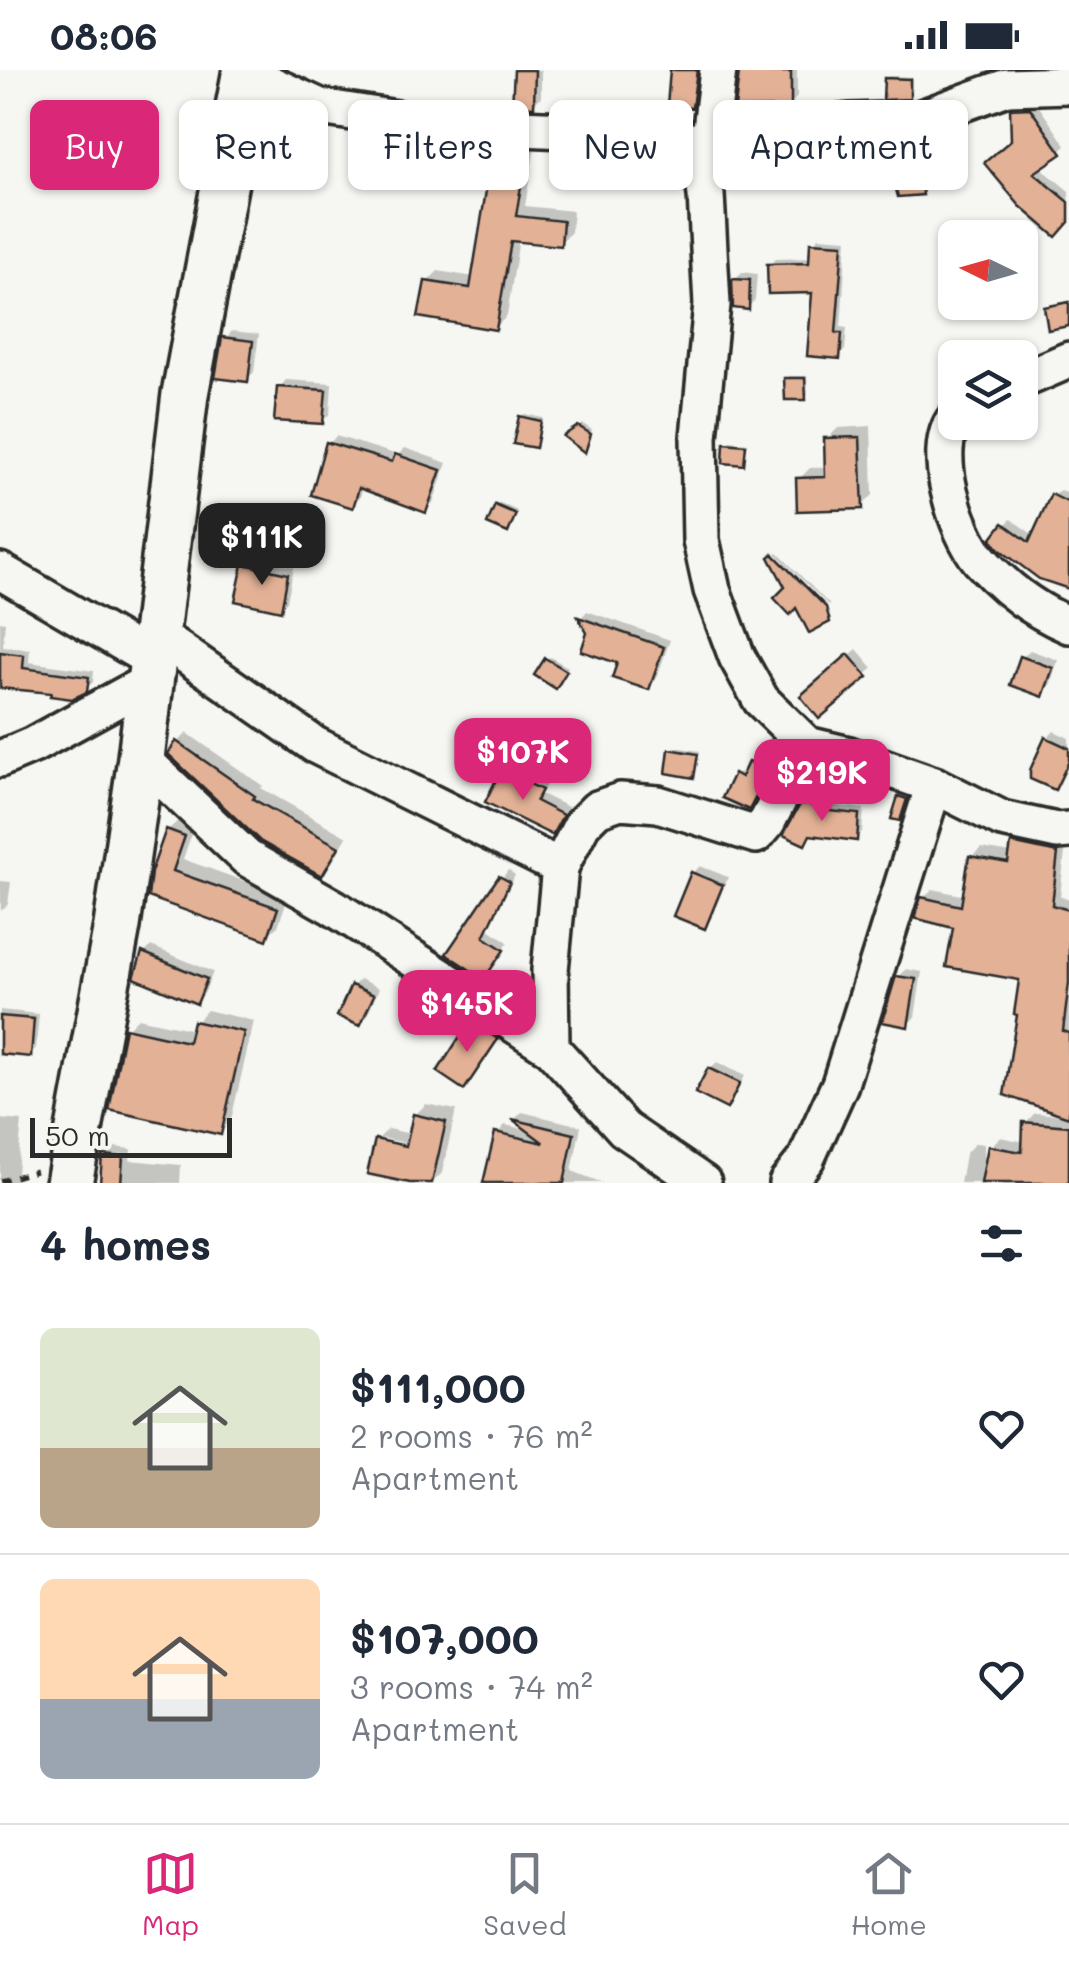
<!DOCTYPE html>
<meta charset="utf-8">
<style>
body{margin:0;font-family:Mali,sans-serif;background:#f2f2f3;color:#1f2937;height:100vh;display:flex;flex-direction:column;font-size:38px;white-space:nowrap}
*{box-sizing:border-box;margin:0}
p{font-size:32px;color:#747a83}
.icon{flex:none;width:55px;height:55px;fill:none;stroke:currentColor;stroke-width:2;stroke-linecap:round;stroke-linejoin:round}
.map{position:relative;height:1113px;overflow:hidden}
.side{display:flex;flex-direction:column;background:#fff;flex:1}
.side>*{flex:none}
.hud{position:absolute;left:30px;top:30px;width:1010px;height:90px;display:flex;gap:20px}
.needle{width:65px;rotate:275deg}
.buttons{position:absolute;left:938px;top:150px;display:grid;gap:20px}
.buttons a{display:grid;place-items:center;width:100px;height:100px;border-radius:15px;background:#fff;box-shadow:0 2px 8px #0004;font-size:50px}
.scale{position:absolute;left:30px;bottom:25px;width:202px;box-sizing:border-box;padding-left:10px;border:5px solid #2b2b2b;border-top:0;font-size:28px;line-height:35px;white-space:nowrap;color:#2b2b2b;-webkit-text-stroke:8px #f6f6f2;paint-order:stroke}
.price{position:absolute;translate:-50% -85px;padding:0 22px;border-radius:20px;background:#db2777;color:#fff;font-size:32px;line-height:65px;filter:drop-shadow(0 2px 5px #0008)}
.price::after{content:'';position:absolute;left:50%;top:60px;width:30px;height:22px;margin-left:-15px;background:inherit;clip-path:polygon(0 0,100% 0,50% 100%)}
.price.on{background:#222;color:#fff}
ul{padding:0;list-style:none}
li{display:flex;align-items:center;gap:30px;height:250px;padding:0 40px}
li+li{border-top:2px solid #e0e1e3}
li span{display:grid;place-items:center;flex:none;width:280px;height:200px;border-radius:15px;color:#555}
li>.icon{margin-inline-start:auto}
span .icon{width:120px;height:120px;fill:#fffc;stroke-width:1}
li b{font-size:42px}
h2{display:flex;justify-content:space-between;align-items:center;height:120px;padding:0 40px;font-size:42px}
.chip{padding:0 35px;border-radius:15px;background:#fff;box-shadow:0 2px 8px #0004;font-size:35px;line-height:90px}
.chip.on{background:#db2777;color:#fff}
.status{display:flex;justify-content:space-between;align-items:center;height:70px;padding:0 50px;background:#fff;direction:ltr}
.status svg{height:28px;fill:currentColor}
.tab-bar{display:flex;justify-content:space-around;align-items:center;height:140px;border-top:2px solid #e0e1e3;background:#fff;font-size:28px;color:#747a83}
.tab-bar a{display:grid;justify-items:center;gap:5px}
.tab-bar .on{color:#db2777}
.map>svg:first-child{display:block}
.shadow{fill:#0003;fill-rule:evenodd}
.building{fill:#e3b196;stroke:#2b2b2b;stroke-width:2.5}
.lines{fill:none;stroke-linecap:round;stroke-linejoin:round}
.minor-casing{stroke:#2b2b2b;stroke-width:42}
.major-casing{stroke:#2b2b2b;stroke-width:52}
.path{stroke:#2b2b2b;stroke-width:5;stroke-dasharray:8 8;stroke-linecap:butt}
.minor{stroke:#f6f6f2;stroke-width:35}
.major{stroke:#f6f6f2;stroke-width:45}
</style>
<div class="status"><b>08:06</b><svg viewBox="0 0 49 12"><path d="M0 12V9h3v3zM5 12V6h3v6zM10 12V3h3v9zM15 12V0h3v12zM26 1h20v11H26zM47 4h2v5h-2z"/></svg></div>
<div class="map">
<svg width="1069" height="1113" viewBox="0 0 1069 1113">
<rect width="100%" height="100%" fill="#f6f6f2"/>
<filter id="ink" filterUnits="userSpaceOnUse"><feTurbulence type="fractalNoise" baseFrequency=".01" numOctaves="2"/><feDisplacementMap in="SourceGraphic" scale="20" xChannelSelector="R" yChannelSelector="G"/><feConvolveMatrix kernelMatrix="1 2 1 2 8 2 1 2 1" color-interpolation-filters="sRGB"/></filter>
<g filter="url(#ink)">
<g class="shadow">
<polygon points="516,0 541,0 541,27 533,35"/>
<polygon points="672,0 702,0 699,28 691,35"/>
<polygon points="744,0 797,0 797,27 790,35 741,3"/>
<polygon points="889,6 912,7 912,23 908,26 886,9"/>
<polygon points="1036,32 1066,76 1040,97 1069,121 1069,149 1022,135 1013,40 1019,33"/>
<polygon points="507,68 536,70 525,136 573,141 571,162 560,173 519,169 507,246 496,257 427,212 438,201 474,207 496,79"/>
<polygon points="922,102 925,120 922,122 896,109"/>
<polygon points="819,167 847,169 841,257 847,258 845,280 839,286 815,220 769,195 776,189 812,188 813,173"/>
<polygon points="742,202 757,204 755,230 748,237 734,210"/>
<polygon points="232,261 259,264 254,302 247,309 225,269"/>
<polygon points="789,306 807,306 808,325 805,328 786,309"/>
<polygon points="286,310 332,313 330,344 322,351 279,318"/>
<polygon points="524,344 543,348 535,376 521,347"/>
<polygon points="583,354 592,360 585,379 567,366"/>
<polygon points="871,356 873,425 862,436 799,409 810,398 827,397 826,370 838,358"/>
<polygon points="336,366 398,385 405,378 447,393 433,433 425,440 363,417 360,427 352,435 329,374"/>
<polygon points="730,371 748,373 743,393 727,374"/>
<polygon points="1060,420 1069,424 1069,516 1005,455 1011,449 1035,466 1053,426"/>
<polygon points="500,433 517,441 508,460 497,436"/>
<polygon points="778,483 829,534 829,536 776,484"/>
<polygon points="253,488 294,497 287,531 280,538 245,496"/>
<polygon points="587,541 670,570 656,610 648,618 590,563 581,548"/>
<polygon points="0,551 5,552 3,576 30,579 29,592 94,601 93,612 85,619 53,621 0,615"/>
<polygon points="857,579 873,598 820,646 810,619"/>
<polygon points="1030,580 1058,590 1050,616 1042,624 1022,588"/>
<polygon points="550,587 568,597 559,613 547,589"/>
<polygon points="1054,661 1069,668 1069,685 1056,712 1060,712 1055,717 1047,669"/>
<polygon points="187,663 263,716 261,718 347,767 331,794 322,803 178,672"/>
<polygon points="675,677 700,681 693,705 672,680"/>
<polygon points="753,690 771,693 748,737 736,705 739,702 745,705"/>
<polygon points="510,694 547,713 541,724 568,737 552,762 503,701"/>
<polygon points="810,727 828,735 864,739 862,762 856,768 812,763 805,772 804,733"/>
<polygon points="180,749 195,754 183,789 288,827 278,856 266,867 150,826 168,760"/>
<polygon points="1023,765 1066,774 1060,826 1069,829 1069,1113 960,1113 965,1084 975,1073 984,1074 984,1095 987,1095 990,1077 1000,1067 1025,1072 1025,1053 1035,1043 1066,1045 1020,943 1022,908 923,828 933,819 965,826 971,787 981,778 1012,783 1013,774"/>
<polygon points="700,796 728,807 711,849 704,856 693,803"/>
<polygon points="508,800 515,805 489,859 508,872 490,900 449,884"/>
<polygon points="0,811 11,812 8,834 1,841"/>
<polygon points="151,876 213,902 204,924 197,931 144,884"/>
<polygon points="906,899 922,902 915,947 908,954 899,907"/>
<polygon points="360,909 379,918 367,946 360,953 353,916"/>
<polygon points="0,940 39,944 36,978 30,984 0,982"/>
<polygon points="207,940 254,951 231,1050 220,1062 127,959 138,948 194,960 196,952"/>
<polygon points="479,945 504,961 464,1017 472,952"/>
<polygon points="717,992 745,1006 727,1036 710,999"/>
<path d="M426 1034 456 1040 442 1103 432 1113H422L370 1102 377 1070 388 1059 411 1064 415 1045ZM382 1068 419 1076 418 1081 382 1073Z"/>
<polygon points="522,1042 581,1056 572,1101 603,1113 485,1113 497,1064 505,1055 532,1061 515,1049"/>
<polygon points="0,1049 22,1051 16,1113 0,1113"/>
<polygon points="114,1077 131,1079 130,1090 181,1095 180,1113 102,1113 105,1086"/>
</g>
<g class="building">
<polygon points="514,0 535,0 534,37 512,36"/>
<polygon points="670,0 697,0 692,38 667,36"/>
<polygon points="739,2 791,2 791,37 735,38"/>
<polygon points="884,8 910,9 910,29 883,30"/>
<polygon points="1030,38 1062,84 1034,103 1069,132 1069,152 1056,167 1020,136 984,93 1011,70 1010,39"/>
<polygon points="493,78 527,80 516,146 563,151 561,176 511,171 496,260 418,247 425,211 470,218"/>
<polygon points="919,104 923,125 898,127 893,108"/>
<polygon points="810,172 843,174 836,263 842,263 840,289 807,286 812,223 768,224 767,194 809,193"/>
<polygon points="732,209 750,210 749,240 733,238"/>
<polygon points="1069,232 1069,256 1048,260 1044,237"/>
<polygon points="222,267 253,271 248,312 215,308"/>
<polygon points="784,308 805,308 806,330 785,330"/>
<polygon points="277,317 326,320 323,354 274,351"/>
<polygon points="519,346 541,351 536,378 513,374"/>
<polygon points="578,356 591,364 585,383 563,366"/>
<polygon points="860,367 863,439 797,441 796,408 825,407 824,368"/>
<polygon points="326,372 392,392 395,384 441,400 426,443 359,418 353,438 311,425"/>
<polygon points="724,373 746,375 744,395 723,393"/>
<polygon points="1051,424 1069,433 1069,519 1039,509 999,479 991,469 1003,453 1029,472"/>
<polygon points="495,435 516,444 508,463 487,454"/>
<polygon points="773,484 826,537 830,552 809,563 796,538 790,545 774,528 785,517 769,487"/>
<polygon points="243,494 288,504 281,541 235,531"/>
<polygon points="578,547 664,577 649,620 612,608 617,593 581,581 587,563"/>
<polygon points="0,582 24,585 23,598 89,607 87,622 72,629 50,626 51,623 0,618"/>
<polygon points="848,584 868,607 819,649 800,626"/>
<polygon points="1020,586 1053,598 1043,627 1010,615"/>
<polygon points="545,588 567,601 556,619 534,605"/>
<polygon points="1045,667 1069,678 1069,691 1055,720 1030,709 1030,700"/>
<polygon points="176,671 255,726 253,729 339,777 322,806 260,771 168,684"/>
<polygon points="669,679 698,684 694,708 666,703"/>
<polygon points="748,692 772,696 749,740 722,728 734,703 741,707"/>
<polygon points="501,700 542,720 536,731 563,745 552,765 485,732"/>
<polygon points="898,726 907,729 900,751 891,749"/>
<polygon points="802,731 821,740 859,744 857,771 810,765 805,775 783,765"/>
<polygon points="166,759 185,766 173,801 278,838 267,870 148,827 151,802"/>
<polygon points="1011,773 1058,783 1052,835 1069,840 1069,913 1063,961 1069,963 1069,1047 1004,1025 1017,945 1014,944 1019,910 946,897 953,858 914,848 921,827 961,836 969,786 1008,793"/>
<polygon points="691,802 723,815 705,859 673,846"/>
<polygon points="499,806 510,812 484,867 504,880 484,909 446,884"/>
<polygon points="142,882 207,909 197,934 134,908"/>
<polygon points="896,906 916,909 908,957 882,952"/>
<polygon points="351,915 374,925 360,956 337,946"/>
<polygon points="0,946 34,949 31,987 0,984"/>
<polygon points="193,951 244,962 221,1065 109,1040 125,958 188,972"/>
<polygon points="470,951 498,969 464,1020 437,1002"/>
<polygon points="708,998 740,1013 727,1039 695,1023"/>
<polygon points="413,1044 446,1052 432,1113 410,1113 367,1104 375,1069 406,1076"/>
<polygon points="512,1049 574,1064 564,1113 483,1113 495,1062 544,1073"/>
<polygon points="1023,1052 1069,1056 1069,1113 981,1113 988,1076 1022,1082"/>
<polygon points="102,1085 123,1087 121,1113 100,1113"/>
</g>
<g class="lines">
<defs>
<g id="minor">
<polyline points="246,3 320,37 429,54 612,62 698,72 710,67 851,52 916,50 1007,17 1069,15"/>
<polyline points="710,67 718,0"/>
<polyline points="698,72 706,125 712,234 699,367 701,470 712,520 737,587 761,630 807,675 849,685 934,715 1002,749 1057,761 1069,760"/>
<polyline points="1020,311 1069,290"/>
<path d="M955 349C930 380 956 462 980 490 1004 517 1035 541 1069 555"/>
<polyline points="0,501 152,590"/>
<polyline points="156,564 315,675 560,797 550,900 551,978"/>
<polyline points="141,688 247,788 333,837 551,978 624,1059 703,1113"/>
<polyline points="0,689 33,675 150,611"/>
<polyline points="560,797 582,754 597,739 620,731 658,734 756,765 767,752 807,675"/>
<polyline points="787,1113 806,1089 840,1014 934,715"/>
</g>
<polyline id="major" points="69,1113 117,856 141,688 185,324 246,0"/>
</defs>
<use href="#minor" class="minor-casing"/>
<use href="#major" class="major-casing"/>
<polyline class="path" points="0,1111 36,1101"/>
<use href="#minor" class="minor"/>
<use href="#major" class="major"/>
</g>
</g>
</svg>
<div class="buttons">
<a><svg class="needle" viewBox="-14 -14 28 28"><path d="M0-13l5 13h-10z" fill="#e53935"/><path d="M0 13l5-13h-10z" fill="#747a83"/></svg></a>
<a><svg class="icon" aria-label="layers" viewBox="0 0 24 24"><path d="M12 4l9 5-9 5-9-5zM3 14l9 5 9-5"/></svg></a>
</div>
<div class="scale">50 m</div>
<b class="price on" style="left:262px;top:518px">$111K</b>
<b class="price" style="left:523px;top:733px">$107K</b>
<b class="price" style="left:822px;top:754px">$219K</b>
<b class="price" style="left:467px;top:985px">$145K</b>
<div class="hud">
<a class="chip on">Buy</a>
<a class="chip">Rent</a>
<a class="chip">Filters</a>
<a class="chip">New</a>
<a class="chip">Apartment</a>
</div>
</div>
<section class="side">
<h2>4 homes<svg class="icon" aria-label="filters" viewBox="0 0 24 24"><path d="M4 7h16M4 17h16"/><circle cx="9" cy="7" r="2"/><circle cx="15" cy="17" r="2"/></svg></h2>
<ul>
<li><span style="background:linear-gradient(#dfe7d0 60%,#b9a48a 0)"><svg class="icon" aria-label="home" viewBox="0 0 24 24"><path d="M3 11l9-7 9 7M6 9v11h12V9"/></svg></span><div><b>$111,000</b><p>2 rooms · 76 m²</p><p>Apartment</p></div><svg class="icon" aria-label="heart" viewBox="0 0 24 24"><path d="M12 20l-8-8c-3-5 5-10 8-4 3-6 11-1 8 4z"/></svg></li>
<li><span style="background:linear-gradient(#ffd9b3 60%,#9aa5b1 0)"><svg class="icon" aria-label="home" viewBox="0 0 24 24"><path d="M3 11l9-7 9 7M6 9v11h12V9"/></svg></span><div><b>$107,000</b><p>3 rooms · 74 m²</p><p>Apartment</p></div><svg class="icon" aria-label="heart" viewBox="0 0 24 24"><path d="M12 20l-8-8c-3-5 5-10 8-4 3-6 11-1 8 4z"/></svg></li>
</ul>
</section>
<nav class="tab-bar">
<a class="on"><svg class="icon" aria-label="map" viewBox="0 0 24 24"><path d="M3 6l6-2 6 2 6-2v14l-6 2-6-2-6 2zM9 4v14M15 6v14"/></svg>Map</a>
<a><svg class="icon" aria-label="saved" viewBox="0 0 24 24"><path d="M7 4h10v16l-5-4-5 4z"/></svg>Saved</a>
<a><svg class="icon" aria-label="home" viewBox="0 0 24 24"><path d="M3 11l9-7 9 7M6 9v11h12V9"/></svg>Home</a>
</nav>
